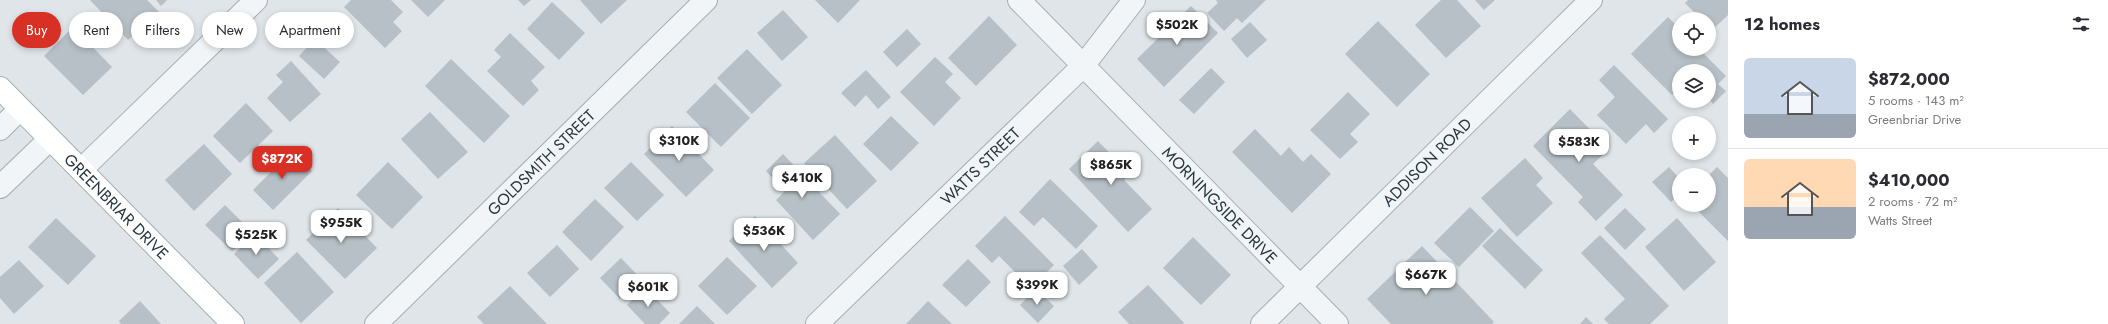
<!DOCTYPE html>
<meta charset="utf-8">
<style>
body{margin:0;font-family:Jost,sans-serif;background:#f2f2f3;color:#2b2b33;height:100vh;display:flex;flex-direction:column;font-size:15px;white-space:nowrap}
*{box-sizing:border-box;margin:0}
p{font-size:13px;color:#7c7c81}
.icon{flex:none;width:22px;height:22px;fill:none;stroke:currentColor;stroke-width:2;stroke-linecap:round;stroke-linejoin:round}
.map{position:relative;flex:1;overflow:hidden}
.panel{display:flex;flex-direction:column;background:#fff;width:380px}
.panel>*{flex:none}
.hud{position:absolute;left:12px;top:12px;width:380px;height:36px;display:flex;gap:8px}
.buttons{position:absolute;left:1672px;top:12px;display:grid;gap:8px}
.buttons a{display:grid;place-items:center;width:44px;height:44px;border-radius:50%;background:#fff;box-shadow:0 2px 6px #0003;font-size:20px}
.price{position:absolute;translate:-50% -34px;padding:0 9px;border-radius:8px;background:#fff;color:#222;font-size:13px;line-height:26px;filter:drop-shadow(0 1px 2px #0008)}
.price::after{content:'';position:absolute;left:50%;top:24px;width:12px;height:9px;margin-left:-6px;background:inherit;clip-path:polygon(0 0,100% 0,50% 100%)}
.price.on{background:#d93025;color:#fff}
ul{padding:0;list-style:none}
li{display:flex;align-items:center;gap:12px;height:100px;padding:0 16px}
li+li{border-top:1px solid #e1e1e2}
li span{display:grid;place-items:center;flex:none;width:112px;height:80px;border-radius:6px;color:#555}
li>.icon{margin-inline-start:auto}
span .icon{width:48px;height:48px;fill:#fffc;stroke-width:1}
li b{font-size:17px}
h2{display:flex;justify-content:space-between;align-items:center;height:48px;padding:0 16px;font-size:17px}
.chip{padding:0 14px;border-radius:18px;background:#fff;box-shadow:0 2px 6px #0003;font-size:14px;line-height:36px}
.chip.on{background:#d93025;color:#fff}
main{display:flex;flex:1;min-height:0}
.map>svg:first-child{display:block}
.building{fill:#b6c0c6}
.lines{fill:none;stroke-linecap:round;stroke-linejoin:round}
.minor-casing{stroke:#a4adb3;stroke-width:24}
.secondary-casing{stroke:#a4adb3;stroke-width:24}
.minor{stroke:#f2f5f7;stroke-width:22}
.secondary{stroke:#fff;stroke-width:22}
.labels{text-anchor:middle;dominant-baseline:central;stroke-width:3.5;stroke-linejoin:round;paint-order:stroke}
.street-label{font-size:16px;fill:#283740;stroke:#eff4f6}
</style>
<main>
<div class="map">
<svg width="1728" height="324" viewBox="0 0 1728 324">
<rect width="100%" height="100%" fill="#dfe5e9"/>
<g class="building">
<polygon points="90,0 147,0 159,12 128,40"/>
<polygon points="156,0 167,0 161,6"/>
<polygon points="351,0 391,0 403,12 393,22 402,31 385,48 344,7"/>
<polygon points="411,0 445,0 428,17"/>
<polygon points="518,0 531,0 524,6"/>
<polygon points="580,0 627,0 601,24"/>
<polygon points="815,0 860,0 838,23"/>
<polygon points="1216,0 1266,0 1242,23 1237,18 1224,31 1207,13 1218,3"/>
<polygon points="1441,0 1457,0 1481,26 1446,58 1415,25"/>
<polygon points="1475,0 1495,0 1484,10"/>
<polygon points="1688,0 1728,0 1728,15 1709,33 1709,19 1694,19 1698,16 1685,3"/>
<polygon points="552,2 585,33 559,60 527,29"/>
<polygon points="1191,6 1218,33 1164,87 1137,59"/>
<polygon points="783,10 808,37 782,61 757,33"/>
<polygon points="989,16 1017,45 976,86 948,58"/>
<polygon points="1668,17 1679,28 1679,49 1699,49 1726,76 1718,84 1726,91 1713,104 1709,99 1709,71 1679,71 1679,88 1672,95 1631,54"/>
<polygon points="1378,21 1430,74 1397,107 1345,54"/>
<polygon points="1250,22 1267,40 1247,58 1231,39"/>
<polygon points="73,27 112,67 83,95 44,56"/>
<polygon points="907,29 921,44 897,67 883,52"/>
<polygon points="510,33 545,67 531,81 539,90 523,106 487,71 501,57 494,50"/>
<polygon points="315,39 340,62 324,79 299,56"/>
<polygon points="747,49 782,85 752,114 717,78"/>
<polygon points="935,57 953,74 945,82 961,98 934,126 900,92"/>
<polygon points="451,59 510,116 484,143 425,86"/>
<polygon points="291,61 321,94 290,122 267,98 283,82 276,75"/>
<polygon points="1614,65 1668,119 1654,133 1646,124 1626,144 1597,115 1615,97 1599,80"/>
<polygon points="1211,68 1225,82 1194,114 1179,100"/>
<polygon points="866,70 891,97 878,109 866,95 855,107 841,93"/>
<polygon points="715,83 750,118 721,147 686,112"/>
<polygon points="1348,92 1370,114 1350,134 1358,142 1340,159 1310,130"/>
<polygon points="246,103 273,131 240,163 213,136"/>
<polygon points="1570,109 1609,149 1593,164 1623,195 1596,221 1578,202 1583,197 1533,146"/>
<polygon points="430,112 468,152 438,179 401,139"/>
<polygon points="891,116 919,143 891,171 863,144"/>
<polygon points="672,126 714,170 686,197 644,154"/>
<polygon points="1255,129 1281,156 1289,147 1303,162 1311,154 1331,174 1292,213 1232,152"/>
<polygon points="835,135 877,181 847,209 804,163"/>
<polygon points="1098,141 1130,174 1124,180 1152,209 1128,232 1069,169"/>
<polygon points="204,144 232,174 194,211 165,180"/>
<polygon points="292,151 312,171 273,210 253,190"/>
<polygon points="783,154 840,214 813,240 776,200 785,191 766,171"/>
<polygon points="1525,158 1543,178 1536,185 1553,203 1517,237 1481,198"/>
<polygon points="388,162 423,197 392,229 356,195"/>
<polygon points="631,162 664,195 637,221 604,188"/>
<polygon points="1669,167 1679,178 1679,195 1671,202 1652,182"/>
<polygon points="1717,167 1728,178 1728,241 1696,209 1701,205 1709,205 1709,197 1711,194 1709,192 1709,175"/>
<polygon points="1050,179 1098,226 1076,249 1043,217 1034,226 1019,212"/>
<polygon points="595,199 624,227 591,261 562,232"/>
<polygon points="225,205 252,232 232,251 205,225"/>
<polygon points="1470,207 1494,231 1459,267 1434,243"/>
<polygon points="338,208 377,248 345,279 306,240"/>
<polygon points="1625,208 1646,229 1625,250 1604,228"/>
<polygon points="755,216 798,263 772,288 729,241"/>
<polygon points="1005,216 1054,265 1031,288 999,256 992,263 975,246"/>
<polygon points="56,218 96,256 68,285 28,247"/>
<polygon points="1677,218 1716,262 1684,291 1645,247"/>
<polygon points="1500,228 1543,270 1525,289 1482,246"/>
<polygon points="255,234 279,259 258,279 234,254"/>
<polygon points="1600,235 1669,306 1650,324 1609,324 1604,319 1625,299 1581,253"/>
<polygon points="1193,237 1231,275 1201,305 1163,268"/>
<polygon points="557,245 579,269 550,297 527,273"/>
<polygon points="1422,246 1494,322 1492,324 1391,324 1367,299"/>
<polygon points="1082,249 1098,267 1079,285 1063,266"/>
<polygon points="297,252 334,292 301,323 264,283"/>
<polygon points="727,257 757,286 727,315 698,286"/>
<polygon points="621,258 641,279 620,299 600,278"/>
<polygon points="968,259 991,282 966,307 942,285"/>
<polygon points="19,260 44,286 14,314 0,298 0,277"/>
<polygon points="1148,285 1184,323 1182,324 1129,324 1118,312"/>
<polygon points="510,286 547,324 484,324 477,317"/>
<polygon points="645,287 670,313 659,324 645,324 627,305"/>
<polygon points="1036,289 1054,306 1038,323 1020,305"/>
<polygon points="140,301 161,324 121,324 119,321"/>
<polygon points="928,301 952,324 906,324"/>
<polygon points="697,306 715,324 679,324"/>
<polygon points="1586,317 1593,324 1580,324"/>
</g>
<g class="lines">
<defs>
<g id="minor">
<path id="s1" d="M1019 0 1337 324"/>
<polyline points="0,129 20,109"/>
<polyline points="81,170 256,0"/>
<polyline points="0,187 50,139"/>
<path id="s2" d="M376 324 706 0"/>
<path id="s3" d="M817 324 1083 66 1134 0"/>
<path id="s4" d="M1262 324 1591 0"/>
</g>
<g id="secondary">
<path id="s5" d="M0 88 233 324"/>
</g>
</defs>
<use href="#minor" class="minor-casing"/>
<use href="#secondary" class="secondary-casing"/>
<use href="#minor" class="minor"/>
<use href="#secondary" class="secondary"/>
</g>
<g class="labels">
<g class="street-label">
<text stroke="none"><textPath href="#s2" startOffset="231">GOLDSMITH STREET</textPath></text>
<text stroke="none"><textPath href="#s4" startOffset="231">ADDISON ROAD</textPath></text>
<text stroke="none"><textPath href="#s3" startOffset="227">WATTS STREET</textPath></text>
<text stroke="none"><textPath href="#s1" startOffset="287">MORNINGSIDE DRIVE</textPath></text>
<text stroke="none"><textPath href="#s5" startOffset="166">GREENBRIAR DRIVE</textPath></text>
</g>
</g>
</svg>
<div class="buttons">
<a><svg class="icon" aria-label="locate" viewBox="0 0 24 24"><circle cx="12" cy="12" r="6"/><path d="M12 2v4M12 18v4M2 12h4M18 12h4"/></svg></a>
<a><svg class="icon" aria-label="layers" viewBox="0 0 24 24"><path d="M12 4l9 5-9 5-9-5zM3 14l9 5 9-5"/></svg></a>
<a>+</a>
<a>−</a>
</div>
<b class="price" style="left:1177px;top:46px">$502K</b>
<b class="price" style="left:679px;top:162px">$310K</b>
<b class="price" style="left:1579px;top:163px">$583K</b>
<b class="price on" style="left:282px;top:180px">$872K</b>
<b class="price" style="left:1111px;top:186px">$865K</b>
<b class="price" style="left:802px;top:199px">$410K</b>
<b class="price" style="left:341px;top:244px">$955K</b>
<b class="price" style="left:764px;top:252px">$536K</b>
<b class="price" style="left:256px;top:256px">$525K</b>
<b class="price" style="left:1426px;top:296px">$667K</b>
<b class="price" style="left:1037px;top:306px">$399K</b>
<b class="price" style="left:648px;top:308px">$601K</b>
<div class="hud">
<a class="chip on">Buy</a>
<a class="chip">Rent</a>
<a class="chip">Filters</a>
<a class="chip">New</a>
<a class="chip">Apartment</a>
</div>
</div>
<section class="panel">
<h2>12 homes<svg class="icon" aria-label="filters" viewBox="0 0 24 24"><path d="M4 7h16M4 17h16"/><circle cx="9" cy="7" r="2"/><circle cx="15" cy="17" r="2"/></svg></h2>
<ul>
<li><span style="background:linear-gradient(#c9d6e8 70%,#9aa5b1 0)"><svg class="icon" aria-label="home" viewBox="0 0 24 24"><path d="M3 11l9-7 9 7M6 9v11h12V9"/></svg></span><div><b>$872,000</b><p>5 rooms · 143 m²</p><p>Greenbriar Drive</p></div></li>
<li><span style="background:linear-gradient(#ffd9b3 60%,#9aa5b1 0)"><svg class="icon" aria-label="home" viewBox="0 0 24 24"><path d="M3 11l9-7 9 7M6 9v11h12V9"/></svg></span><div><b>$410,000</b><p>2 rooms · 72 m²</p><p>Watts Street</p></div></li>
</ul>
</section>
</main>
